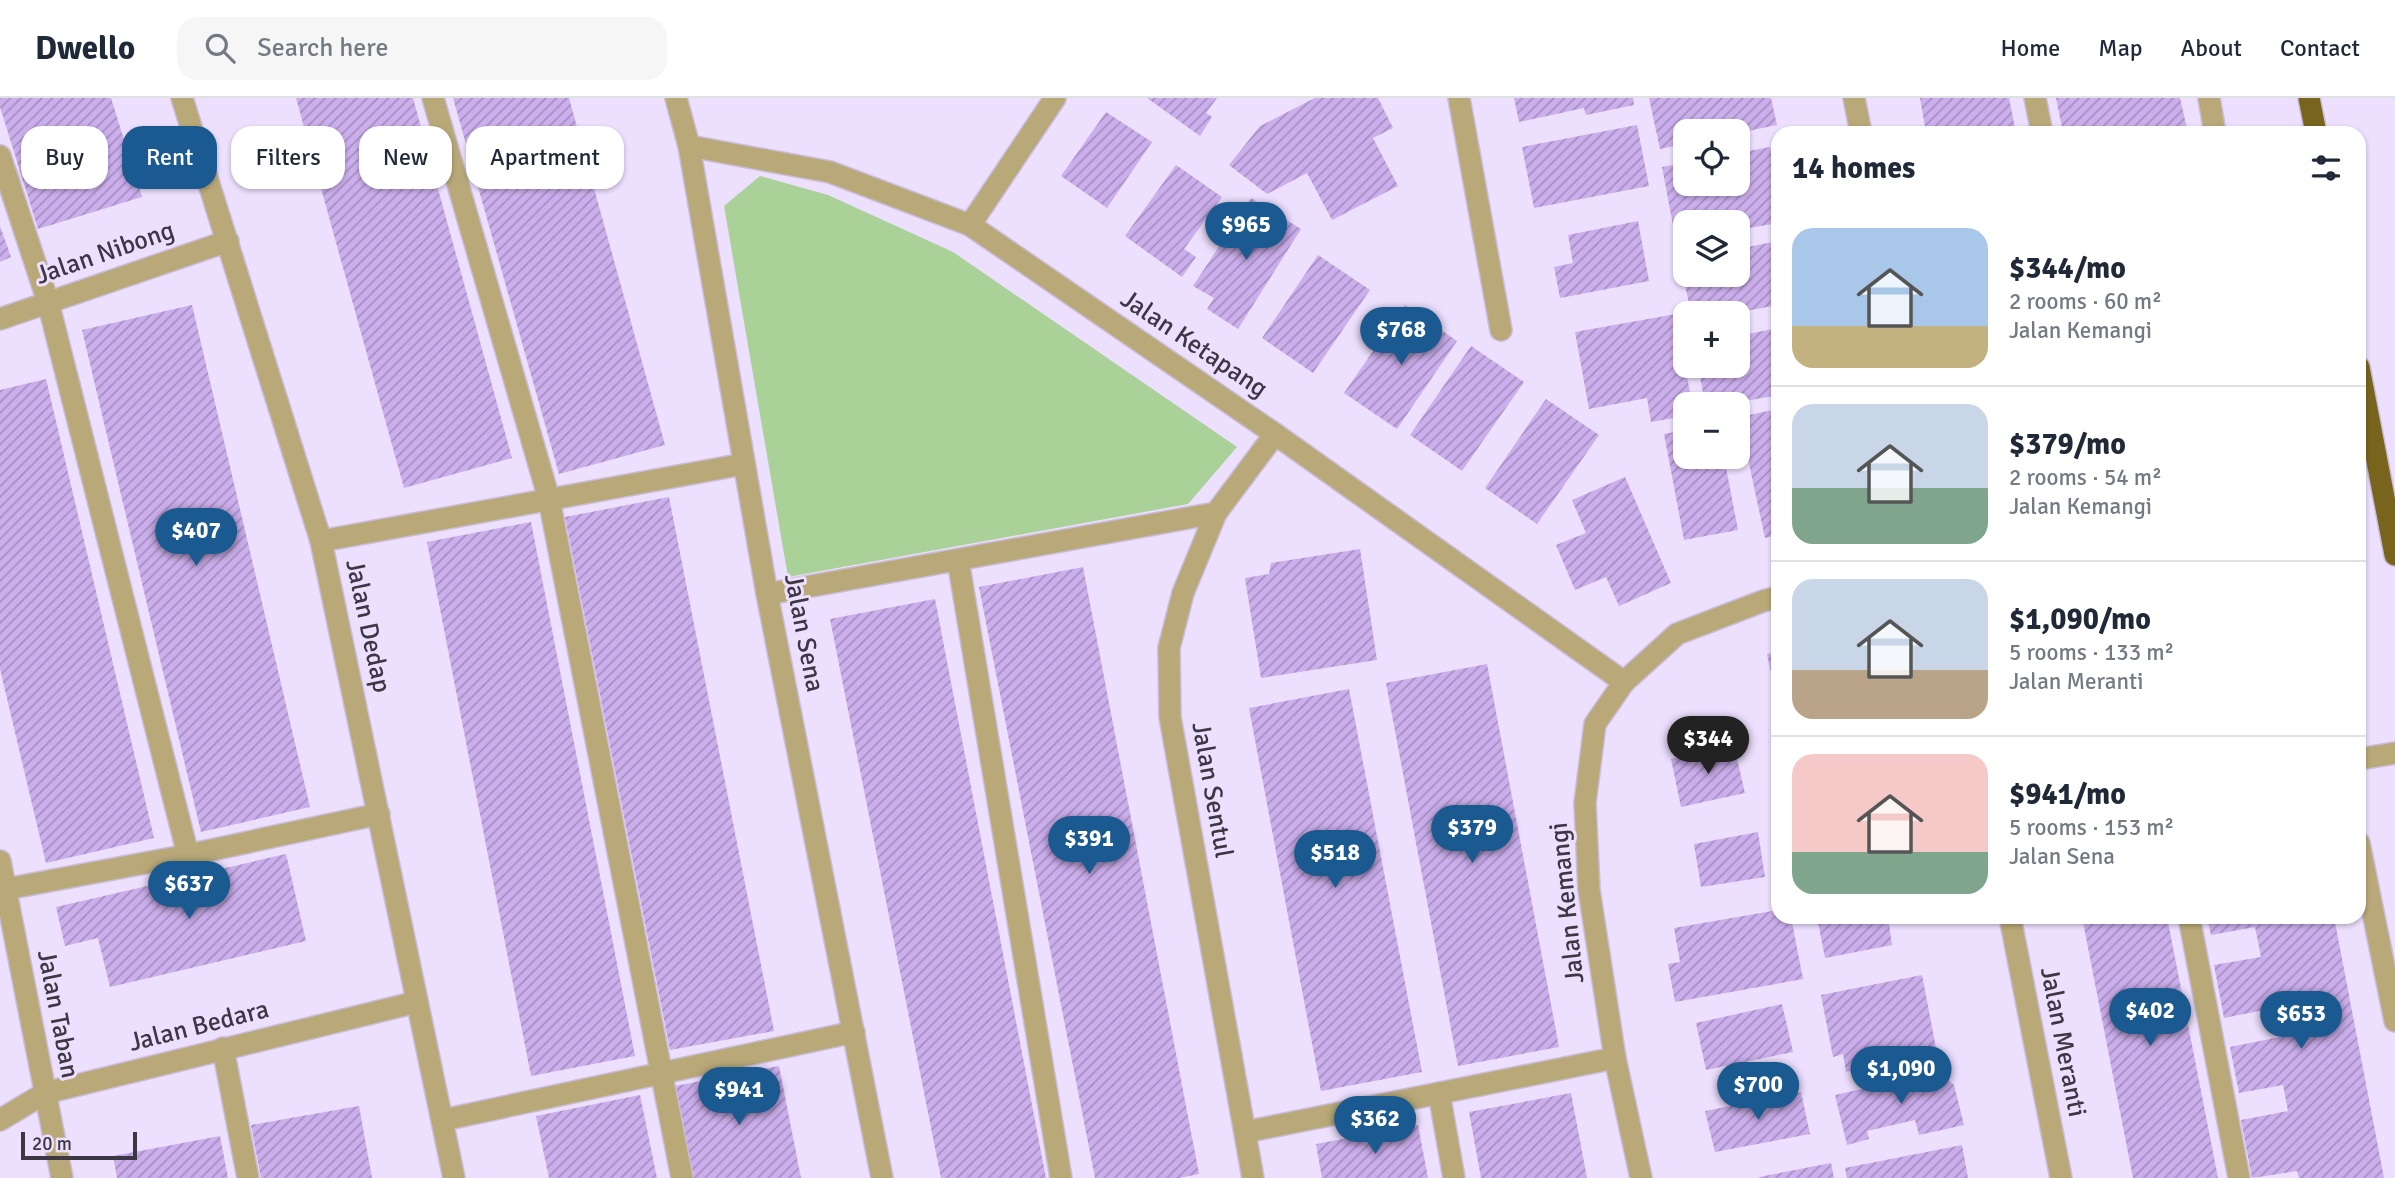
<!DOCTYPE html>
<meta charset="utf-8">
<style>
body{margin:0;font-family:Signika,sans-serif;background:#f6f6f7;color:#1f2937;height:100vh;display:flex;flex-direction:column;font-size:26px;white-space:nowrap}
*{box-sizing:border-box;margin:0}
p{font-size:23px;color:#747a83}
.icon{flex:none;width:38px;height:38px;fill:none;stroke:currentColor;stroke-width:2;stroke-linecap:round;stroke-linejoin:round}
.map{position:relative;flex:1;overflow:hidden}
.details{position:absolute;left:1771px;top:28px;width:595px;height:798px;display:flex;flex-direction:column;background:#fff;border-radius:21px;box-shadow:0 2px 5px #0004}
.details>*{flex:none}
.top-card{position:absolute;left:21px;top:28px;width:665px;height:63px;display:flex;gap:14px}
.controls{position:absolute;left:1673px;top:21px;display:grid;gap:14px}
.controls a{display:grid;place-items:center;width:77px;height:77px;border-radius:14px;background:#fff;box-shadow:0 2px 5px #0004;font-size:35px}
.scale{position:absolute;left:21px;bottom:18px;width:116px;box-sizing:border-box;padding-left:7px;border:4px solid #3c3743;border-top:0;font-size:19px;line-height:24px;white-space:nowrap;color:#3c3743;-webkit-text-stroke:5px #eddffe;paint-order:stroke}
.price{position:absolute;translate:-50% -60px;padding:0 16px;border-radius:24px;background:#1b5a90;color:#fff;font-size:23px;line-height:46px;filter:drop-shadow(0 2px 4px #0008)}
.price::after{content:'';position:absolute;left:50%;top:42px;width:21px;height:16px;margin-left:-10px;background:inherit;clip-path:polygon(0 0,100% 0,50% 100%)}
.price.active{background:#222;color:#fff}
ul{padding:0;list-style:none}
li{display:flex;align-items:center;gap:21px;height:175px;padding:0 21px}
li+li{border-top:2px solid #e0e1e3}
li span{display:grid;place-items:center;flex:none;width:196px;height:140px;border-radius:21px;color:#555}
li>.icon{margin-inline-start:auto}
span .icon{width:84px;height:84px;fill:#fffc;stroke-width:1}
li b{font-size:30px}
h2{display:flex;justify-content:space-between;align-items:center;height:84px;padding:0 21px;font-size:30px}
.chip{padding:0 24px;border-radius:21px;background:#fff;box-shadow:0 2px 5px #0004;font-size:24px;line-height:63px}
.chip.active{background:#1b5a90;color:#fff}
header{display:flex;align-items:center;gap:42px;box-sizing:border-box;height:98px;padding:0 35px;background:#fff;border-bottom:2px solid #e0e1e3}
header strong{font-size:33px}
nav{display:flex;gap:38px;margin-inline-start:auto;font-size:24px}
.search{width:490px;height:63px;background:#f6f6f7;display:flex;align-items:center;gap:18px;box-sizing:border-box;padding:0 24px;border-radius:21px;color:#747a83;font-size:26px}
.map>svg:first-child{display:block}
.park{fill:#aad198}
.building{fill:url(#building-hatch)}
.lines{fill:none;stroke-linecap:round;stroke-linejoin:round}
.minor-casing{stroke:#cabdd9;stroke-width:24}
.highway-casing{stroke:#cabdd9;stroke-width:24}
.minor{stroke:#b9a979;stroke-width:21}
.highway{stroke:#79641e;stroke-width:21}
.labels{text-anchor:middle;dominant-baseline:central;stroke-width:6;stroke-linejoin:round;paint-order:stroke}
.street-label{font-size:26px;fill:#3c3743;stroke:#eddffe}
</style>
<header>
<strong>Dwello</strong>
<div class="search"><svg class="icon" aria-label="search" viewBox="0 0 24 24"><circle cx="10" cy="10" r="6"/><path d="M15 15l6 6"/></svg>Search here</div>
<nav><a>Home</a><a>Map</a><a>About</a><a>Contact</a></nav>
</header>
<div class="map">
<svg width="2395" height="1080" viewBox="0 0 2395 1080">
<defs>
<pattern id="building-hatch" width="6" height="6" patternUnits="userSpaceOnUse" patternTransform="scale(1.75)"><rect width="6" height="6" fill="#cbaeec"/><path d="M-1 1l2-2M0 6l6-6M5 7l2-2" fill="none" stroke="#a68ec1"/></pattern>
</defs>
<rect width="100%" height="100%" fill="#eddffe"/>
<polygon class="park" points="760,78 828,97 953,154 1237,349 1188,406 788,479 724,108"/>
<g class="building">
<polygon points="0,0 111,0 142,99 38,131 0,9"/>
<polygon points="296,0 413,0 512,360 404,390"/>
<polygon points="453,0 569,0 665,347 559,376"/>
<polygon points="1147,0 1217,0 1206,15 1212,19 1200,38"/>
<polygon points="1315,0 1378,0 1393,30 1373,40 1398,88 1332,122 1307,75 1267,96 1229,67 1260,28"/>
<polygon points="1514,0 1633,0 1634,7 1586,17 1584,10 1519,24"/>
<polygon points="1649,0 1771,0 1777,27 1738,35 1738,33 1685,33 1685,46 1660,51"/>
<polygon points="1920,0 2009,0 2016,35 1926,35"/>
<polygon points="2056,0 2180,0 2188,35 2063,35"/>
<polygon points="1106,14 1152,44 1107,110 1061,78"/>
<polygon points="1637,27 1649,88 1534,110 1522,49"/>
<polygon points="1770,49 1778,89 1778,125 1738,132 1738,124 1685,124 1685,142 1676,143 1662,69 1685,65 1685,86 1738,86 1738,55"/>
<polygon points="1176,67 1222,99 1184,151 1196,159 1182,179 1125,138"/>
<polygon points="1251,100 1301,131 1238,231 1207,211 1214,200 1193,188"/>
<polygon points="1638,123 1649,183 1560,200 1554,169 1573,165 1568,137"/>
<polygon points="0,128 11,159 0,164"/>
<polygon points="1778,143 1778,207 1735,215 1691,215 1680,163 1685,161 1685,177 1738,177 1738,151"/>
<polygon points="1318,157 1370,192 1313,275 1262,240"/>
<polygon points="192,207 310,709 201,734 82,232"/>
<polygon points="1405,207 1457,243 1397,331 1344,295"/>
<polygon points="1676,216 1692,306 1685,306 1685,318 1651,324 1647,300 1589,311 1575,234"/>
<polygon points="1778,230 1778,297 1729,306 1705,306 1698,268 1738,268 1738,238"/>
<polygon points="1471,248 1524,284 1462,373 1410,337"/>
<polygon points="46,281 154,740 46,765 0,571 0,292"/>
<polygon points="1546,301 1599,337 1537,426 1485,390"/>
<polygon points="1778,311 1778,437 1765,440 1739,319"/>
<polygon points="1685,332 1685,359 1724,359 1738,432 1684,442 1664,336"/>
<polygon points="1625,379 1671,485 1619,508 1606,479 1575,492 1556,447 1586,435 1572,402"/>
<polygon points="669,399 774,933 670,952 565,419"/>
<polygon points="531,424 635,958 531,978 427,444"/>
<polygon points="1360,451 1377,562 1261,580 1245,480 1269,476 1271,465"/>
<polygon points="1083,469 1199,1076 1179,1080 1095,1080 979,489"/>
<polygon points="935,501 1046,1080 941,1080 830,521"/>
<polygon points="1778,554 1778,602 1777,602 1767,556"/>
<polygon points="1487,566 1559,949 1458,968 1386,585"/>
<polygon points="1349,591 1422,974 1321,993 1249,610"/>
<polygon points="1734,648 1745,695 1681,709 1671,661"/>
<polygon points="1758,734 1765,779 1701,789 1694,746"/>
<polygon points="286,756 306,843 110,889 98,840 65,848 56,809"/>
<polygon points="1778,812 1778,819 1791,819 1803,881 1675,904 1668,866 1680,864 1674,830"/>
<polygon points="1817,819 1888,819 1892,847 1825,860"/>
<polygon points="2082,819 2167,819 2218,1080 2133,1080"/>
<polygon points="2207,819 2334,819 2384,1080 2299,1080 2297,1073 2252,1080 2241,1022 2288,1013 2283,987 2239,995 2230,949 2280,939 2274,910 2224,920 2214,867 2261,859 2255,829 2211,837"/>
<polygon points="1922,877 1937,955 1846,974 1843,956 1833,959 1821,897"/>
<polygon points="1782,906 1793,954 1706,972 1696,925"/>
<polygon points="779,968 801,1080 693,1080 675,988"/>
<polygon points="1946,972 1949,983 1954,987 1964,1027 1919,1037 1915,1022 1867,1033 1869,1041 1847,1047 1835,997"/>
<polygon points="1801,994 1810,1036 1715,1054 1705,1013"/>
<polygon points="1571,995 1587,1080 1481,1080 1469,1014"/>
<polygon points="640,997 657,1080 549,1080 536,1018"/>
<polygon points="359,1008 372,1080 261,1080 251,1027"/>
<polygon points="1418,1027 1428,1080 1322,1080 1316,1046"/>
<polygon points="220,1038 228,1080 117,1080 113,1058"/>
<polygon points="1962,1047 1968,1080 1847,1080 1845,1070"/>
<polygon points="1831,1065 1834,1080 1759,1080 1759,1079"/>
</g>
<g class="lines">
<defs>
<g id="minor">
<polyline points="182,0 321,443 454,1080"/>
<polyline points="433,0 549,401 682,1080"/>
<polyline points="676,0 689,48 767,496 882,1080"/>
<polyline points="1459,0 1501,232"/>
<polyline points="1854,0 1861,35"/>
<polyline points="2035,0 2042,35"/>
<polyline points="2209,0 2215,35"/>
<polyline points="689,48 830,74 970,127 1275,336 1624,584"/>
<polyline points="0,58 48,204 188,757"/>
<polyline points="970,127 1055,0"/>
<polyline points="0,221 228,143"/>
<polyline points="321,443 744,366"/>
<polyline points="958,462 1061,1080"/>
<polyline points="767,496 1216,415"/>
<polyline points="2359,661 2395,655"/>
<polyline points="2359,745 2395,923"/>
<polyline points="0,763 62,1080"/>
<polyline points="0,795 6,791 188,757 379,716"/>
<polyline points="2010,819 2061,1080"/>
<polyline points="2189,819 2239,1080"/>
<polyline points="223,950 248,1080"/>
<polyline points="1439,995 1454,1080"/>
<polyline points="0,1022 45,995 417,904"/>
<polyline points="443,1022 854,934"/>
<polyline points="1245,1034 1615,960"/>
<polyline points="1253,1080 1170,619 1169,550 1183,495 1216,415 1275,336"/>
<polyline points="1641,1080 1615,960 1589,792 1585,705 1595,626 1624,584 1677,536 1763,503 1778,499"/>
</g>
<g id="highway">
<polyline points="2309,0 2316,35"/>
<polyline points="2359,269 2395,457"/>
</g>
</defs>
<use href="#minor" class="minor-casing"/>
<use href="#highway" class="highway-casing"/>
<use href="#minor" class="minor"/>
<use href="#highway" class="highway"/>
</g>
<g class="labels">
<g class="street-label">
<text transform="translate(105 155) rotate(-19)">Jalan Nibong</text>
<text transform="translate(1194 246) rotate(34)">Jalan Ketapang</text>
<text transform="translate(368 528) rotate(78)">Jalan Dedap</text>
<text transform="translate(804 535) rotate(79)">Jalan Sena</text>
<text transform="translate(1212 692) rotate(80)">Jalan Sentul</text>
<text transform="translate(1567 805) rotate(-96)">Jalan Kemangi</text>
<text transform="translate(58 916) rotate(79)">Jalan Taban</text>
<text transform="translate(199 928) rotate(-14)">Jalan Bedara</text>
<text transform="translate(2063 944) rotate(79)">Jalan Meranti</text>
</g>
</g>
</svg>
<div class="controls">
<a><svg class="icon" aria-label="locate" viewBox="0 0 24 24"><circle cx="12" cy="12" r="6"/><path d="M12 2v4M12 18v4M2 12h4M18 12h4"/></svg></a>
<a><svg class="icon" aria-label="layers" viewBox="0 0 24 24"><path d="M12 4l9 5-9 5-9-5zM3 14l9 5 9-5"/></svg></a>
<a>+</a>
<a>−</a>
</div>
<div class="scale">20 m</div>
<b class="price" style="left:1246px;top:164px">$965</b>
<b class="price" style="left:1401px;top:269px">$768</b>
<b class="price" style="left:196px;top:470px">$407</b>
<b class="price active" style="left:1708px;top:678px">$344</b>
<b class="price" style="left:1472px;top:767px">$379</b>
<b class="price" style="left:1089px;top:778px">$391</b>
<b class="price" style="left:1335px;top:792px">$518</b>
<b class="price" style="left:189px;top:823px">$637</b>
<b class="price" style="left:2150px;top:950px">$402</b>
<b class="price" style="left:2301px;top:953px">$653</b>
<b class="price" style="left:1901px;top:1008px">$1,090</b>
<b class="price" style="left:1758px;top:1024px">$700</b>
<b class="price" style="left:739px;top:1029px">$941</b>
<b class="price" style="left:1375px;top:1058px">$362</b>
<div class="top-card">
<a class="chip">Buy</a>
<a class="chip active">Rent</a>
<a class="chip">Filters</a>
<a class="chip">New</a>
<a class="chip">Apartment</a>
</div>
<section class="details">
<h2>14 homes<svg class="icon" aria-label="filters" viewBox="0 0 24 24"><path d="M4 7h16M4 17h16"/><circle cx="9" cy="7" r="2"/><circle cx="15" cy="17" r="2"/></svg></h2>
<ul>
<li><span style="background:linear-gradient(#a9c7e8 70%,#c2b280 0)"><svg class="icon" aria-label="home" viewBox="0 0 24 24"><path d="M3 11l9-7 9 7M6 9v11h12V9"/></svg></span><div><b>$344/mo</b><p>2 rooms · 60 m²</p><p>Jalan Kemangi</p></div></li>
<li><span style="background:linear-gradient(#c9d6e8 60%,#7fa58c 0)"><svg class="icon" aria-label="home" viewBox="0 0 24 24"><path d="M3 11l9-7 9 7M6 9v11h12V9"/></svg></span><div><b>$379/mo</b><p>2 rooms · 54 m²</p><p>Jalan Kemangi</p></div></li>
<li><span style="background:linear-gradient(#c9d6e8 65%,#b9a48a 0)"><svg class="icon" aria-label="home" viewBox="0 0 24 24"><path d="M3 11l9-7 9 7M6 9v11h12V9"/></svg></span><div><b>$1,090/mo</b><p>5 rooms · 133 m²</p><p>Jalan Meranti</p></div></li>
<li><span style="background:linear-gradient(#f6c9c9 70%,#7fa58c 0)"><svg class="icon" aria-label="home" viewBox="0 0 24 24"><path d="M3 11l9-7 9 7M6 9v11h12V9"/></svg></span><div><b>$941/mo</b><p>5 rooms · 153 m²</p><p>Jalan Sena</p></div></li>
</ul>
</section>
</div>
